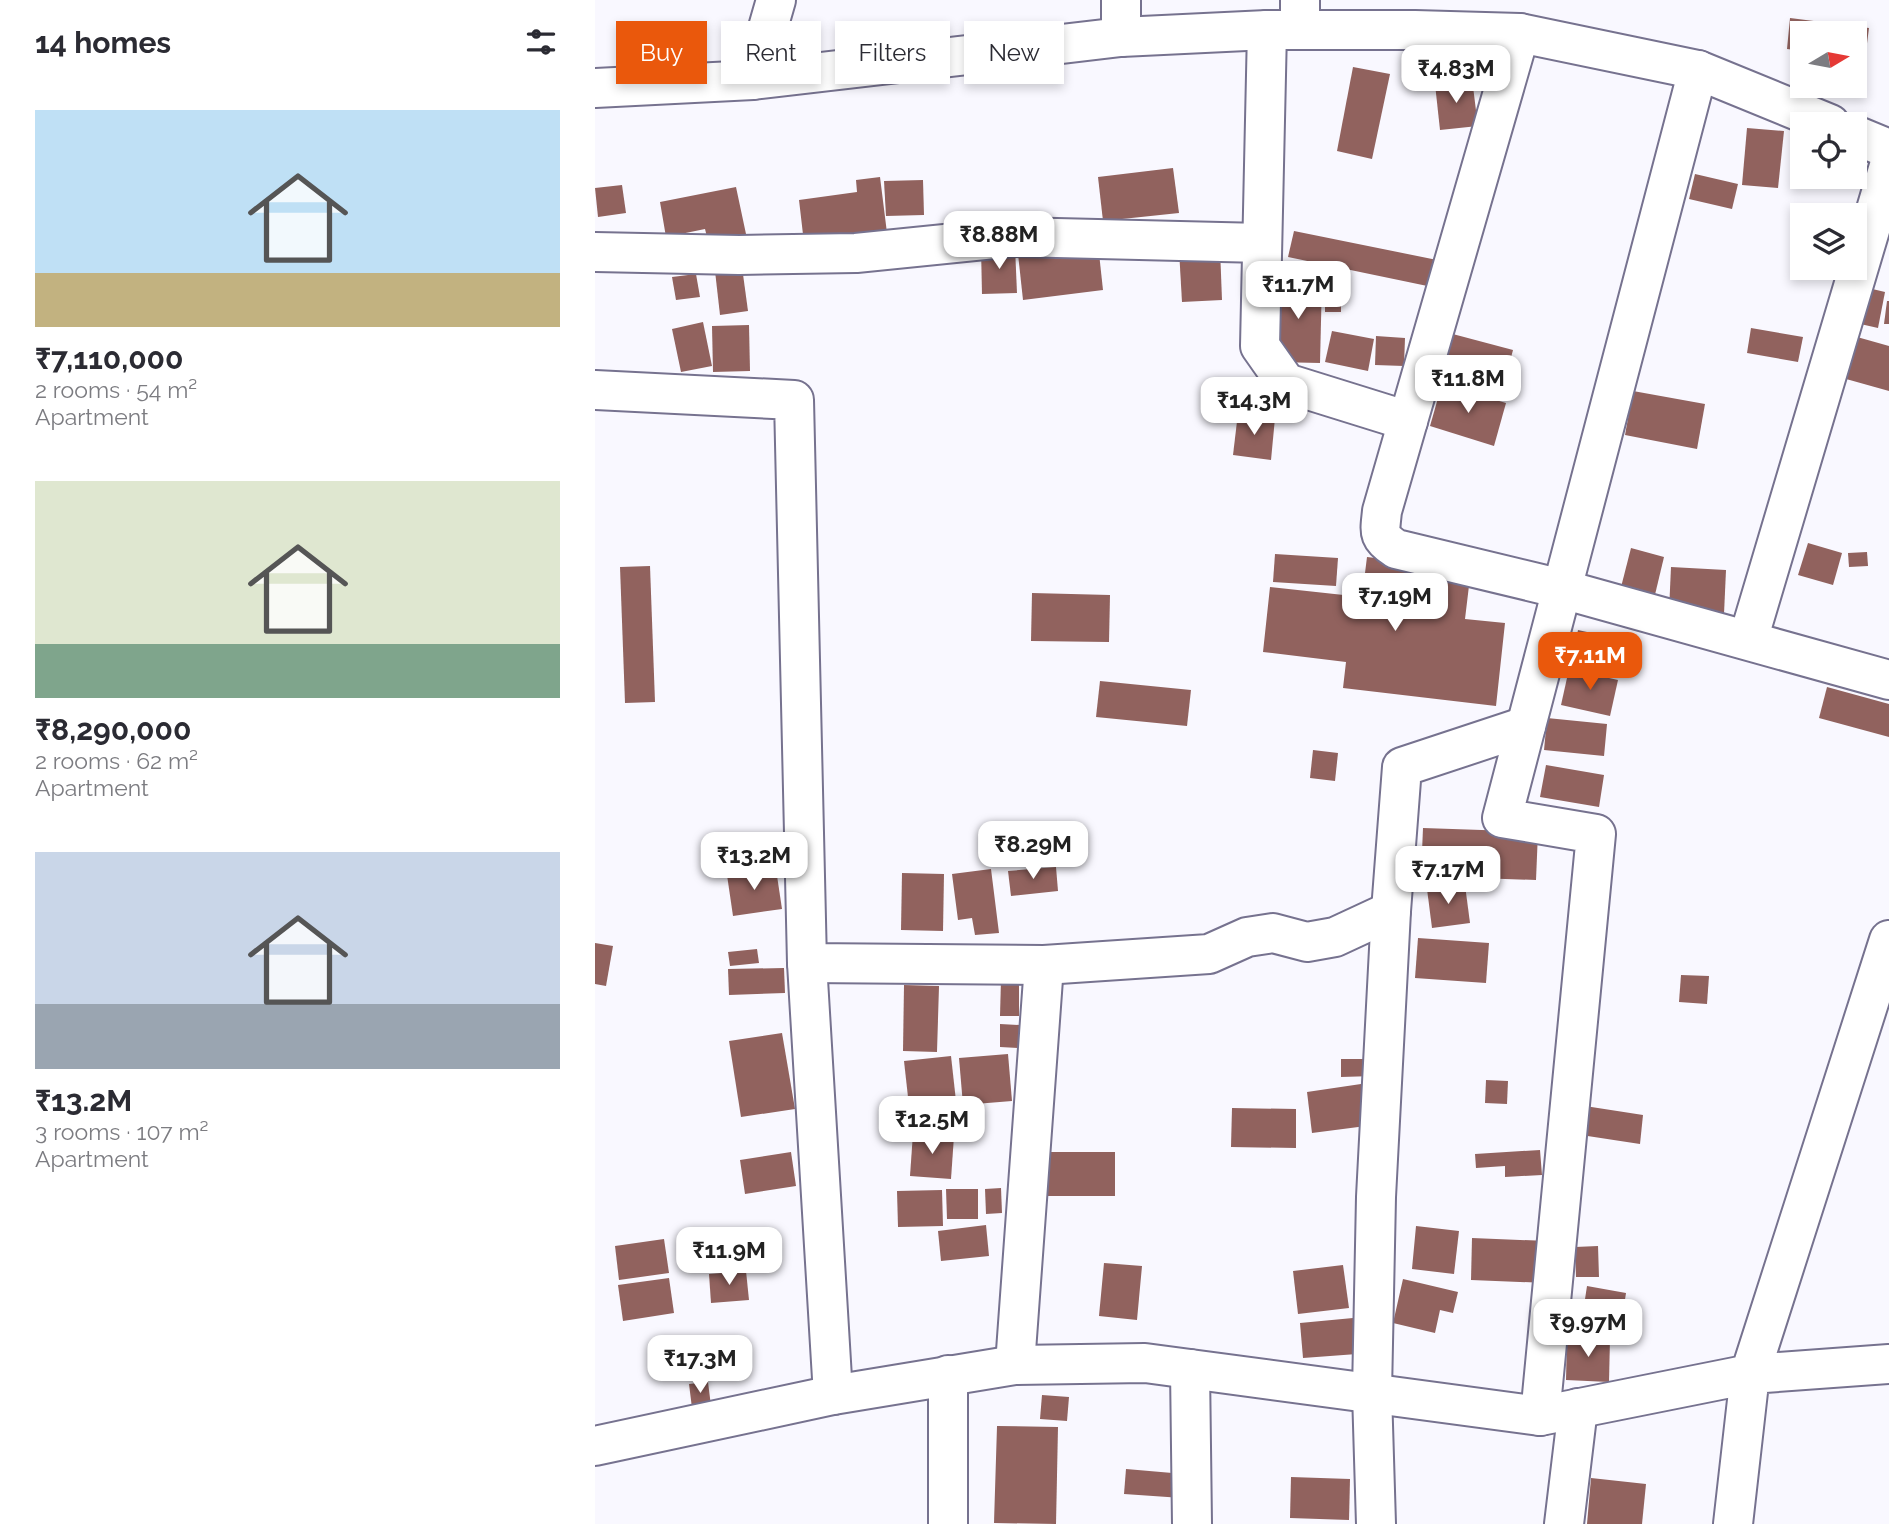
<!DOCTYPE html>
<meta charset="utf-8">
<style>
body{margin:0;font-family:Raleway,sans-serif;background:#f2f2f3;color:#2b2b33;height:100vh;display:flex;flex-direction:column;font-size:26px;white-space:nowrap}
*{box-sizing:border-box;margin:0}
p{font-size:23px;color:#7c7c81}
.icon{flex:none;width:38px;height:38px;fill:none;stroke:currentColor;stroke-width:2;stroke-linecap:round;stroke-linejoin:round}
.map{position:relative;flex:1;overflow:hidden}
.details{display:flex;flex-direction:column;background:#fff;width:595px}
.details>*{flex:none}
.guide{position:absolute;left:21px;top:21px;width:665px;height:63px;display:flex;gap:14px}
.needle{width:46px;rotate:80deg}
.tools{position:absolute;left:1195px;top:21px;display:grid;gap:14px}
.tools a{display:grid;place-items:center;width:77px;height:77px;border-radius:0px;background:#fff;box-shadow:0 4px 10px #0003;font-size:35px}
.price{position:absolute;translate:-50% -60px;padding:0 16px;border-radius:14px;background:#fff;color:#222;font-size:23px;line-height:46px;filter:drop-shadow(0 2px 4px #0008)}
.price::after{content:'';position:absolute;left:50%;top:42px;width:21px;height:16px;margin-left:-10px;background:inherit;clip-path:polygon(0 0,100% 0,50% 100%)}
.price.selected{background:#ea580c;color:#fff}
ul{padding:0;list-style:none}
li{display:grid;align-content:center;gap:14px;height:371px;padding:0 35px}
li span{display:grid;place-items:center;height:217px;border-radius:0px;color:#555}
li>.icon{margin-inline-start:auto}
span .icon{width:126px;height:126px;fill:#fffc;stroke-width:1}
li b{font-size:30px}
h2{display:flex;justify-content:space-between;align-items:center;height:84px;padding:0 35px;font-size:30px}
.tag{padding:0 24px;border-radius:0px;background:#fff;box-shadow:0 4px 10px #0003;font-size:24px;line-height:63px}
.tag.selected{background:#ea580c;color:#fff}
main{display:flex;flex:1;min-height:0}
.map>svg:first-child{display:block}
.building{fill:#91625e}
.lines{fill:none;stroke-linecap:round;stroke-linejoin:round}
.minor-casing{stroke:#76728f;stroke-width:42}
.major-casing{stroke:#76728f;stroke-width:42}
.minor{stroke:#fff;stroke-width:38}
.major{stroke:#fff;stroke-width:38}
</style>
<main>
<section class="details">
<h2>14 homes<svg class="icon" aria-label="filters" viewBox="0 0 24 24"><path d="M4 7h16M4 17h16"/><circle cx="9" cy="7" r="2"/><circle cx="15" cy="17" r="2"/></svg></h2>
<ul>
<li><span style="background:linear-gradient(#bfe0f5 75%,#c2b280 0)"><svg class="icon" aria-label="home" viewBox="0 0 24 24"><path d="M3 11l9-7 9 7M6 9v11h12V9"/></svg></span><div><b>₹7,110,000</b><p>2 rooms · 54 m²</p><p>Apartment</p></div></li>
<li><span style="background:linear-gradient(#dfe7d0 75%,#7fa58c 0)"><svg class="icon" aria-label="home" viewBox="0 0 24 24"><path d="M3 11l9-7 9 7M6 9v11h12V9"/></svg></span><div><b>₹8,290,000</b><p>2 rooms · 62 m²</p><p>Apartment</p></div></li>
<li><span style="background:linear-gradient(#c9d6e8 70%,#9aa5b1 0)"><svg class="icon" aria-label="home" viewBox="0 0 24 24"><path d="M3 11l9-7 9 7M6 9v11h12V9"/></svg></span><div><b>₹13.2M</b><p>3 rooms · 107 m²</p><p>Apartment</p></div></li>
</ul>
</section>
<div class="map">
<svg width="1294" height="1524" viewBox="0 0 1294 1524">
<rect width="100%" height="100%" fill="#f9f8ff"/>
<g class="building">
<polygon points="1195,18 1274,28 1270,59 1260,57 1260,33 1208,33 1208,51 1192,49"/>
<polygon points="758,67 795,74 777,159 742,151"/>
<polygon points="877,79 883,126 845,130 840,84"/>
<polygon points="1152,128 1189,131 1183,188 1147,185"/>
<polygon points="578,168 584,213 508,221 503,177"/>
<polygon points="1100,174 1143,184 1137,209 1094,199"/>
<polygon points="285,177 292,233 209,243 204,200 262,192 261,180"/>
<polygon points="328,180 329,215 291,216 289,181"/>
<polygon points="27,185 31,213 3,217 0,188"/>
<polygon points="141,187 151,234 113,241 110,229 71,237 65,202"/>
<polygon points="699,231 847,261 842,288 693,257"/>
<polygon points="503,244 508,290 428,300 423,254"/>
<polygon points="420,247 422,293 387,294 386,248"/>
<polygon points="625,248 627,300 587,302 584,250"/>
<polygon points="147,267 153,311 125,315 120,271"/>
<polygon points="730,271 746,272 746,312 730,312"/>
<polygon points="101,274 105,297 81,300 77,277"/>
<polygon points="682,278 727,280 725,363 680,362"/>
<polygon points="1269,287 1290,292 1283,328 1261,323"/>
<polygon points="1292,301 1294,301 1294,324 1289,324"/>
<polygon points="108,322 117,366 86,372 77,329"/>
<polygon points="154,325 155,371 118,372 117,326"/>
<polygon points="1156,328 1208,337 1203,362 1152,353"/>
<polygon points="737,331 779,339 773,371 730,362"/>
<polygon points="854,333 918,350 907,392 843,375"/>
<polygon points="1255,335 1294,346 1294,391 1244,377"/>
<polygon points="781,336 810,338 809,366 780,365"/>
<polygon points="847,384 911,403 899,446 835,426"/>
<polygon points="1038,391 1110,404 1102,449 1030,435"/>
<polygon points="643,413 680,418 676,460 638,455"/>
<polygon points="1213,543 1247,553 1238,585 1203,575"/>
<polygon points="1036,548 1069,557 1058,603 1024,595"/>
<polygon points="1272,552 1273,566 1254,567 1253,553"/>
<polygon points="680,554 743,558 741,586 678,582"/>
<polygon points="772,557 876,569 870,619 910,623 901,706 748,688 751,662 668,652 675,587 767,597"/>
<polygon points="55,566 60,702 30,703 25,567"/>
<polygon points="1076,567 1131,570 1129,614 1074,611"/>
<polygon points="437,593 515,595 514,642 436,641"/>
<polygon points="983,630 1037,642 1029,674 976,662"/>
<polygon points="974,669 1023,680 1015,716 966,705"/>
<polygon points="505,681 596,690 592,726 501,717"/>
<polygon points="1232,687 1294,704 1294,737 1224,718"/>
<polygon points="952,718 1012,724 1009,756 949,750"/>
<polygon points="718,750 743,753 740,781 715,778"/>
<polygon points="951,765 1009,775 1004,807 945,797"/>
<polygon points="828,828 943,832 941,880 826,876"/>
<polygon points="461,867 463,891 416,896 413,871"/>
<polygon points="181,869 187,909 138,916 132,875"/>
<polygon points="396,869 404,933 380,935 377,918 363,920 357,874"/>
<polygon points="307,873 349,874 348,931 306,930"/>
<polygon points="870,885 875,923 837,928 832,889"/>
<polygon points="823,938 894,943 891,983 820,978"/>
<polygon points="0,943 18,946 11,986 0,984"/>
<polygon points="162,949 164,963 135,966 133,952"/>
<polygon points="189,968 190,993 134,995 133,969"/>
<polygon points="1086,975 1114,976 1112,1004 1084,1002"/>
<polygon points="406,979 424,980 424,1016 405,1016"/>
<polygon points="309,985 344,986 342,1052 308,1051"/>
<polygon points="405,1024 425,1025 424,1048 405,1047"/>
<polygon points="187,1033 200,1109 146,1117 134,1041"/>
<polygon points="413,1054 417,1101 368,1105 364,1058"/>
<polygon points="356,1056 361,1101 314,1106 309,1061"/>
<polygon points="746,1059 779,1059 779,1076 746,1077"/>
<polygon points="891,1080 913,1081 912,1104 890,1103"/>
<polygon points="766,1084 771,1126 717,1133 712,1092"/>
<polygon points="990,1106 1048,1115 1045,1144 986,1135"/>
<polygon points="637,1108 701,1109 701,1148 636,1147"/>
<polygon points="318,1133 359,1136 356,1179 315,1176"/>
<polygon points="945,1150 947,1175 910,1177 910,1166 881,1168 880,1154"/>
<polygon points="196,1152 201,1186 150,1194 145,1160"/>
<rect x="444" y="1152" width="76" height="44"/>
<polygon points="406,1188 407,1213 391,1214 390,1189"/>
<polygon points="351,1189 383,1189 383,1219 352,1219"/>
<polygon points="347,1190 348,1226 303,1227 302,1191"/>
<polygon points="391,1225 394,1256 346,1261 343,1231"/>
<polygon points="821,1226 864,1231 859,1274 817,1269"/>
<polygon points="877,1238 953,1241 951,1283 876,1280"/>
<polygon points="69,1239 74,1273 24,1280 20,1246"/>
<polygon points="1003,1246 1004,1277 981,1277 980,1247"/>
<polygon points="509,1263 547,1266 542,1320 504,1316"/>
<polygon points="748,1265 754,1308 703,1314 698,1271"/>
<polygon points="151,1271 154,1300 116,1303 114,1274"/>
<polygon points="74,1278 79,1313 28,1321 23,1285"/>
<polygon points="808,1279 863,1292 858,1313 845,1310 840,1333 798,1323"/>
<polygon points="992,1286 1031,1293 1024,1338 985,1332"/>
<polygon points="758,1318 762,1354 708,1358 705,1323"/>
<polygon points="972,1336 1015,1338 1014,1382 971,1380"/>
<polygon points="113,1382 116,1406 97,1408 94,1384"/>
<polygon points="447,1395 474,1397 472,1421 445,1419"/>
<polygon points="402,1426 463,1427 461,1524 399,1523"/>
<polygon points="531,1469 589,1474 587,1498 529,1494"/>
<polygon points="696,1477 755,1479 754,1520 695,1518"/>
<polygon points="996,1478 1051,1484 1047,1524 992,1524"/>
</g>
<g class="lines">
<defs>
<g id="minor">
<polyline points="672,30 665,346 691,383 813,421"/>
<polyline points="705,30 705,0"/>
<path d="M925 33 787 511C785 532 782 537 801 549L967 589 1294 680"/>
<polyline points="526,37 526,0"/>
<polyline points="158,80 181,0"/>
<polyline points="0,252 144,255 261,253 419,237 667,243"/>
<polyline points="0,390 199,400 212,963 449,965 614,954 652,937 678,933 712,942 740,937 796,911 807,767 931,726"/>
<polyline points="1153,640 1294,166"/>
<polyline points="212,963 238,1395"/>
<polyline points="420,1365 449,965"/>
<polyline points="595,1369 597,1524"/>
<polyline points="945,1416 1001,834 907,818 1103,70"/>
<polyline points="0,1446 238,1395 420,1365 550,1363 945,1416 1155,1374 1294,940"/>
<polyline points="353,1524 353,1375"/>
<polyline points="781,1524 777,1392 781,1197 796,911"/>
<polyline points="969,1524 983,1408"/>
<polyline points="1138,1524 1155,1374 1294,1364"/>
</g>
<g id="major">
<polyline points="0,88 158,80 526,37 672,30 820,30 925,33 1103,70 1235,124"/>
<polyline points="1260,135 1294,149"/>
</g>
</defs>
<use href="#minor" class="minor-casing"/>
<use href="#major" class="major-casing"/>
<use href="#minor" class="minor"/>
<use href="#major" class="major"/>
</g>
</svg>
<div class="tools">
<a><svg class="needle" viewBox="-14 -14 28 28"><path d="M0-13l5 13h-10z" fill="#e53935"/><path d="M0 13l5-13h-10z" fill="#7c7c81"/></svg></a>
<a><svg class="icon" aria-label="locate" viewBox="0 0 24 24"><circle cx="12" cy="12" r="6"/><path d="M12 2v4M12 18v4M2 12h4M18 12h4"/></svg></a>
<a><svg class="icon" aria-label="layers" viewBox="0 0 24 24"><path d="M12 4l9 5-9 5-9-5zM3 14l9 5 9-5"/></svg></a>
</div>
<b class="price" style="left:861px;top:105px">₹4.83M</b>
<b class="price" style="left:404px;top:271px">₹8.88M</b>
<b class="price" style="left:703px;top:321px">₹11.7M</b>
<b class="price" style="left:873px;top:415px">₹11.8M</b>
<b class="price" style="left:659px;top:437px">₹14.3M</b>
<b class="price" style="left:800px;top:633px">₹7.19M</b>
<b class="price selected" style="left:995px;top:692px">₹7.11M</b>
<b class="price" style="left:438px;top:881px">₹8.29M</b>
<b class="price" style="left:159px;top:892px">₹13.2M</b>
<b class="price" style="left:853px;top:906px">₹7.17M</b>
<b class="price" style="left:337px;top:1156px">₹12.5M</b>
<b class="price" style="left:134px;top:1287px">₹11.9M</b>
<b class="price" style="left:993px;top:1359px">₹9.97M</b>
<b class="price" style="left:105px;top:1395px">₹17.3M</b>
<div class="guide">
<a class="tag selected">Buy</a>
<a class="tag">Rent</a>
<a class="tag">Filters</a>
<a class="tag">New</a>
</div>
</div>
</main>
